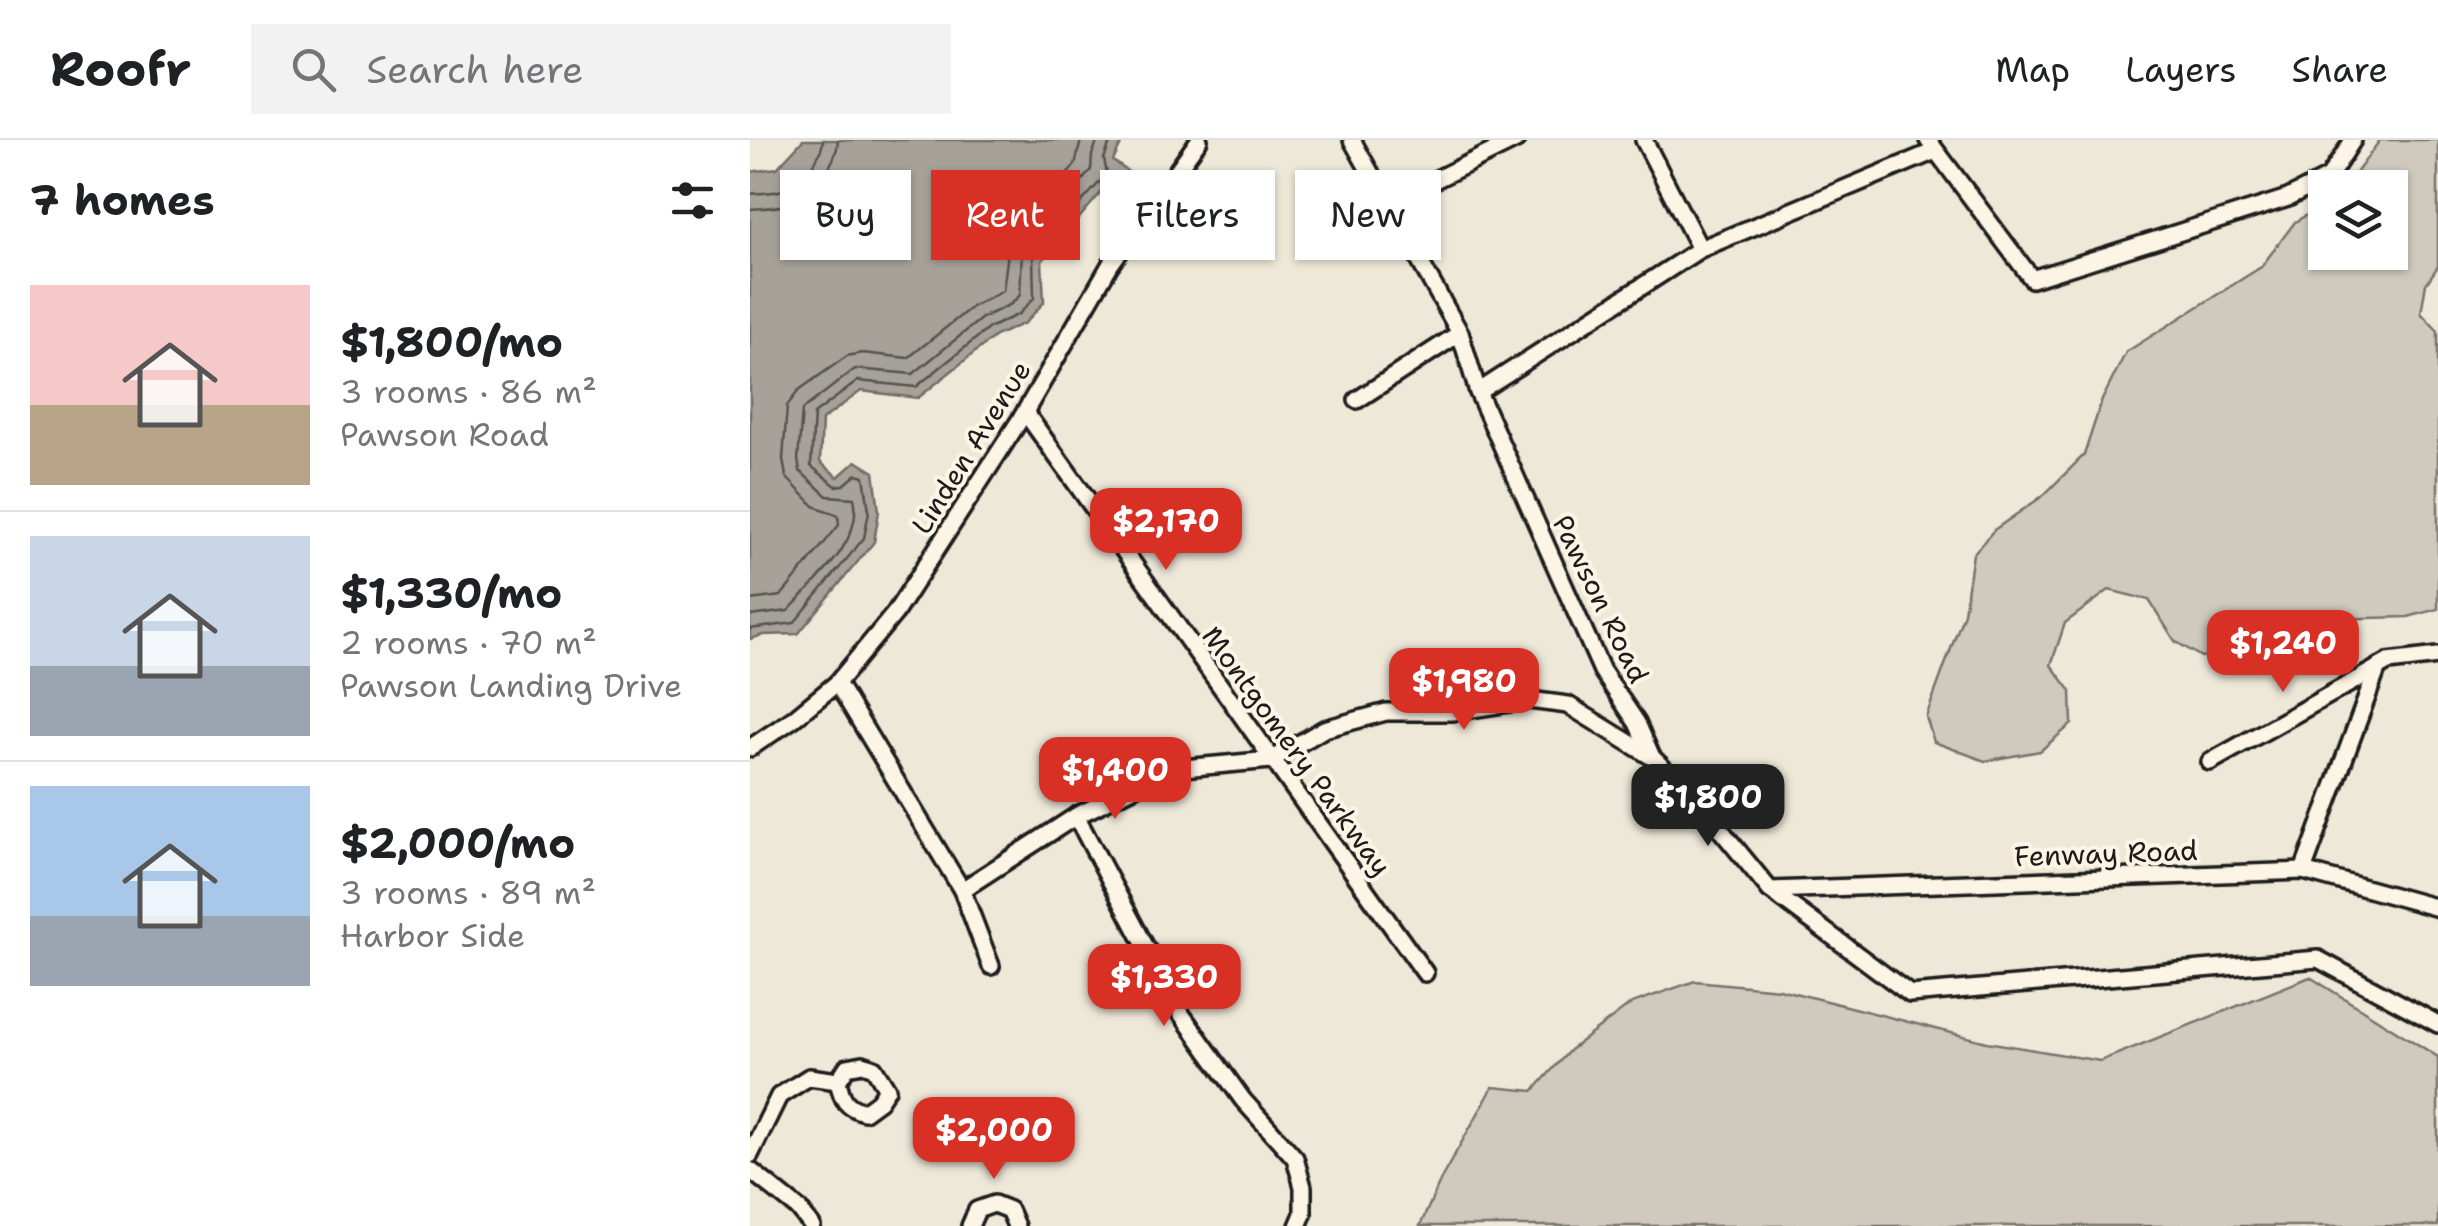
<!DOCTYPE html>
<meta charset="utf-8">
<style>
body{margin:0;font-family:"Shantell Sans",sans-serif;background:#f2f2f2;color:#202124;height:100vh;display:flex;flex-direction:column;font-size:38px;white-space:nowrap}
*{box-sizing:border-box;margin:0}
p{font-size:32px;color:#757577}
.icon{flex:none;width:55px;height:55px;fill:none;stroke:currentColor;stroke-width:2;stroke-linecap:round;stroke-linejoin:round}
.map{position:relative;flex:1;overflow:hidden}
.drawer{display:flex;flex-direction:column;background:#fff;width:750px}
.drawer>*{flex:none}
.guide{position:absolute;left:30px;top:30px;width:950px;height:90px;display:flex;gap:20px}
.tools{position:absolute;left:1558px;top:30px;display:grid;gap:20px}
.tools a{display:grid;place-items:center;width:100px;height:100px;border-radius:0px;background:#fff;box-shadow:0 2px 8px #0004;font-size:50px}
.price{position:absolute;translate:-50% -85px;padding:0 22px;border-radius:20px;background:#d93025;color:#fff;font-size:32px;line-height:65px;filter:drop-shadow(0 2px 5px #0008)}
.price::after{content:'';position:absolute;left:50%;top:60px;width:30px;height:22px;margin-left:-15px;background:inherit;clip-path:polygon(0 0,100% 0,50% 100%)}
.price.on{background:#222;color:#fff}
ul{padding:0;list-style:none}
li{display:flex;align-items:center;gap:30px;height:250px;padding:0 30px}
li+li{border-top:2px solid #e0e0e0}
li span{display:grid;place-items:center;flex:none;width:280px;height:200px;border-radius:0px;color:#555}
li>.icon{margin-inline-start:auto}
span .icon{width:120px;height:120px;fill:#fffc;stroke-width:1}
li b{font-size:42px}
h2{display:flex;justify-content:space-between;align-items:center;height:120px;padding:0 30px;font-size:42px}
.chip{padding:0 35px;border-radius:0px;background:#fff;box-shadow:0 2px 8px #0004;font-size:35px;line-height:90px}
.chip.on{background:#d93025;color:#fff}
header{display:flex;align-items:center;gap:60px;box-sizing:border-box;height:140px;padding:0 50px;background:#fff;border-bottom:2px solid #e0e0e0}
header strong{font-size:48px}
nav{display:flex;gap:55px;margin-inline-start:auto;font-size:35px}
.search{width:700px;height:90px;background:#f2f2f2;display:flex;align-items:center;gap:25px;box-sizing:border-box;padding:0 35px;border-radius:0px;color:#757577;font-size:38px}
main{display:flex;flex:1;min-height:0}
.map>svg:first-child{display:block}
.green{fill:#cfcabd;stroke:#76736c;stroke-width:2.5}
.water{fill:#a7a299;stroke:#6f6c67;stroke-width:2.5}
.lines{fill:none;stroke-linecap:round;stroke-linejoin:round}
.shore{stroke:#54524e;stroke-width:2.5}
.minor-casing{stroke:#1c1c1c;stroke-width:22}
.minor{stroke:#fcf5e5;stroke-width:15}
.labels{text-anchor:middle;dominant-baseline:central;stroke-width:8;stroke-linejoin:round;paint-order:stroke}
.street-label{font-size:28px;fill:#1c1c1c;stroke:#fcf5e5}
</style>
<header>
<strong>Roofr</strong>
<div class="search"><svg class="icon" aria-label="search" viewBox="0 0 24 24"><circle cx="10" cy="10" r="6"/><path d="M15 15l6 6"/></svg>Search here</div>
<nav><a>Map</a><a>Layers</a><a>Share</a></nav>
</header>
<main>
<section class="drawer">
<h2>7 homes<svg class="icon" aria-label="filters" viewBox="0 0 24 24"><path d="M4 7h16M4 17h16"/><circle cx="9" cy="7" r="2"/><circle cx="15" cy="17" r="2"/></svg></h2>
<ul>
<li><span style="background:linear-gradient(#f6c9c9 60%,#b9a48a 0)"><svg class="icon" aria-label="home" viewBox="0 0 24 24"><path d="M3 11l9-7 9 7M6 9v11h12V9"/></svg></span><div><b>$1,800/mo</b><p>3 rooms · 86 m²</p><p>Pawson Road</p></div></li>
<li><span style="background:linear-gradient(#c9d6e8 65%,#9aa5b1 0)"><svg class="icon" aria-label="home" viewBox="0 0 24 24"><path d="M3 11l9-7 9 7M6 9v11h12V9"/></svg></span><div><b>$1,330/mo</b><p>2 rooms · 70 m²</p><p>Pawson Landing Drive</p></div></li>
<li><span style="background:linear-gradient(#a9c7e8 65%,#9aa5b1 0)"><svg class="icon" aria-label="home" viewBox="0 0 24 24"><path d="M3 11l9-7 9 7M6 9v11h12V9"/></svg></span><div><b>$2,000/mo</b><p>3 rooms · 89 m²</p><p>Harbor Side</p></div></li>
</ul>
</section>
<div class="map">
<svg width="1688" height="1086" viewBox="0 0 1688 1086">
<rect width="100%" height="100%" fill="#eee8d9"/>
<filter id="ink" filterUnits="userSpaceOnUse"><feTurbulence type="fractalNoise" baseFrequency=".01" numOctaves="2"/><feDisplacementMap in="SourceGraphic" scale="20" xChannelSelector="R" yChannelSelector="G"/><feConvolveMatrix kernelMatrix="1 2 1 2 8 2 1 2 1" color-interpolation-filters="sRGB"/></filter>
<g filter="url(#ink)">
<g class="green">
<polygon points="1630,0 1688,0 1688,126 1676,144 1671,173 1688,191 1688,469 1658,477 1575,479 1511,508 1451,517 1425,501 1399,460 1359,450 1315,483 1301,525 1321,551 1322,584 1290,611 1235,621 1184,602 1176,577 1214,473 1223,414 1244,390 1294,355 1334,315 1352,260 1376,212 1511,127 1545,82 1575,64 1575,112 1640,112 1640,48 1596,47"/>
<polygon points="1560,837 1688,917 1688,1086 670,1086 692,1037 743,947 783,951 820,910 882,863 945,841 1029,849 1237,902 1350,921"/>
</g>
<polygon class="water" points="53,0 366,0 371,4 363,21 380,33 356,47 292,121 294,162 275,183 245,196 168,258 111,251 72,280 70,322 88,337 106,321 124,332 129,371 124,402 48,494 13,495 0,499 0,32 27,28"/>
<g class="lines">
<g class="shore">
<path d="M0 54C10 53 23 53 33 50 51 44 72 18 73 0"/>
<path d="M0 69C13 68 29 68 41 63 63 54 87 24 88 0"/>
<polyline points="0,460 31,456 89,385 88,375 64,366 36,337 33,319 37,266 49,250 97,216 112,213 158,218 223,166 253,151 259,104 325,25 331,0"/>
<path d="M0 476 38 471C65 441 114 401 104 358L77 356 50 331 48 320 52 270 105 229 163 234 232 178 261 164 270 155 272 111 341 30 342 15 348 0"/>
<polyline points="0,489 44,483 114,398 119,371 114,336 107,334 94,345 86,346 61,326 64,274 108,241 166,247 239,188 269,174 284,158 283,116 357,34 354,19 361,0"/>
</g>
<defs>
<g id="minor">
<polyline points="602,0 710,193 728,252 852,531 887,583 902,617 947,661 1020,750 1160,854 1568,819 1688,884"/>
<polyline points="894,0 950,109"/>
<polyline points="1178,0 1282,139 1538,58 1579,37 1603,0"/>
<polyline points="638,63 766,0"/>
<polyline points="728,252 950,109 1185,11"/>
<polyline points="607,260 710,193"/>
<polyline points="275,272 675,833"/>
<polyline points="87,543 212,750 241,826"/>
<polyline points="0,608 43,579 87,543 145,473 275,272 360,125 449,0"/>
<polyline points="1460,622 1638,522 1688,516"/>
<polyline points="326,676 432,875 493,960 545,1018 553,1047 553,1074 548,1086"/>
<polyline points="1553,731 1628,527"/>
<polyline points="212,750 326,676 422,629 521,620 574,589 636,572 703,572 779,560 818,565 902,617"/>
<polyline points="1020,750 1553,731 1688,768"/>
<path d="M113 924 124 928 137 949 129 961 114 972C96 967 92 960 88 941L97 927Z"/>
<polyline points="0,1015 29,956 59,937 88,941"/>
<polyline points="0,1030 49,1069 62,1086"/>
<polyline points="220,1086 227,1070 244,1064 259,1070 266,1086"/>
</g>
</defs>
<use href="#minor" class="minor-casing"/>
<use href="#minor" class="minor"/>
</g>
</g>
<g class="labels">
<g class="street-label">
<text transform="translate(221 307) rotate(-58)">Linden Avenue</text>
<text transform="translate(851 459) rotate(64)">Pawson Road</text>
<text transform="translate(547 611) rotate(54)">Montgomery Parkway</text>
<text transform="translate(1356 713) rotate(-2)">Fenway Road</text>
</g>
</g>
</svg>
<div class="tools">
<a><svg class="icon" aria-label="layers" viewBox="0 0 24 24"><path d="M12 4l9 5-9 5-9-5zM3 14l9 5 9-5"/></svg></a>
</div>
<b class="price" style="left:416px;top:433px">$2,170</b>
<b class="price" style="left:1533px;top:555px">$1,240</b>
<b class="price" style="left:714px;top:593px">$1,980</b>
<b class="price" style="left:365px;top:682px">$1,400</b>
<b class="price on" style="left:958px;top:709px">$1,800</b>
<b class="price" style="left:414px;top:889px">$1,330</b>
<b class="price" style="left:244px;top:1042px">$2,000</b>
<div class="guide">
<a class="chip">Buy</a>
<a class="chip on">Rent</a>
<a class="chip">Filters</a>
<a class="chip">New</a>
</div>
</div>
</main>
